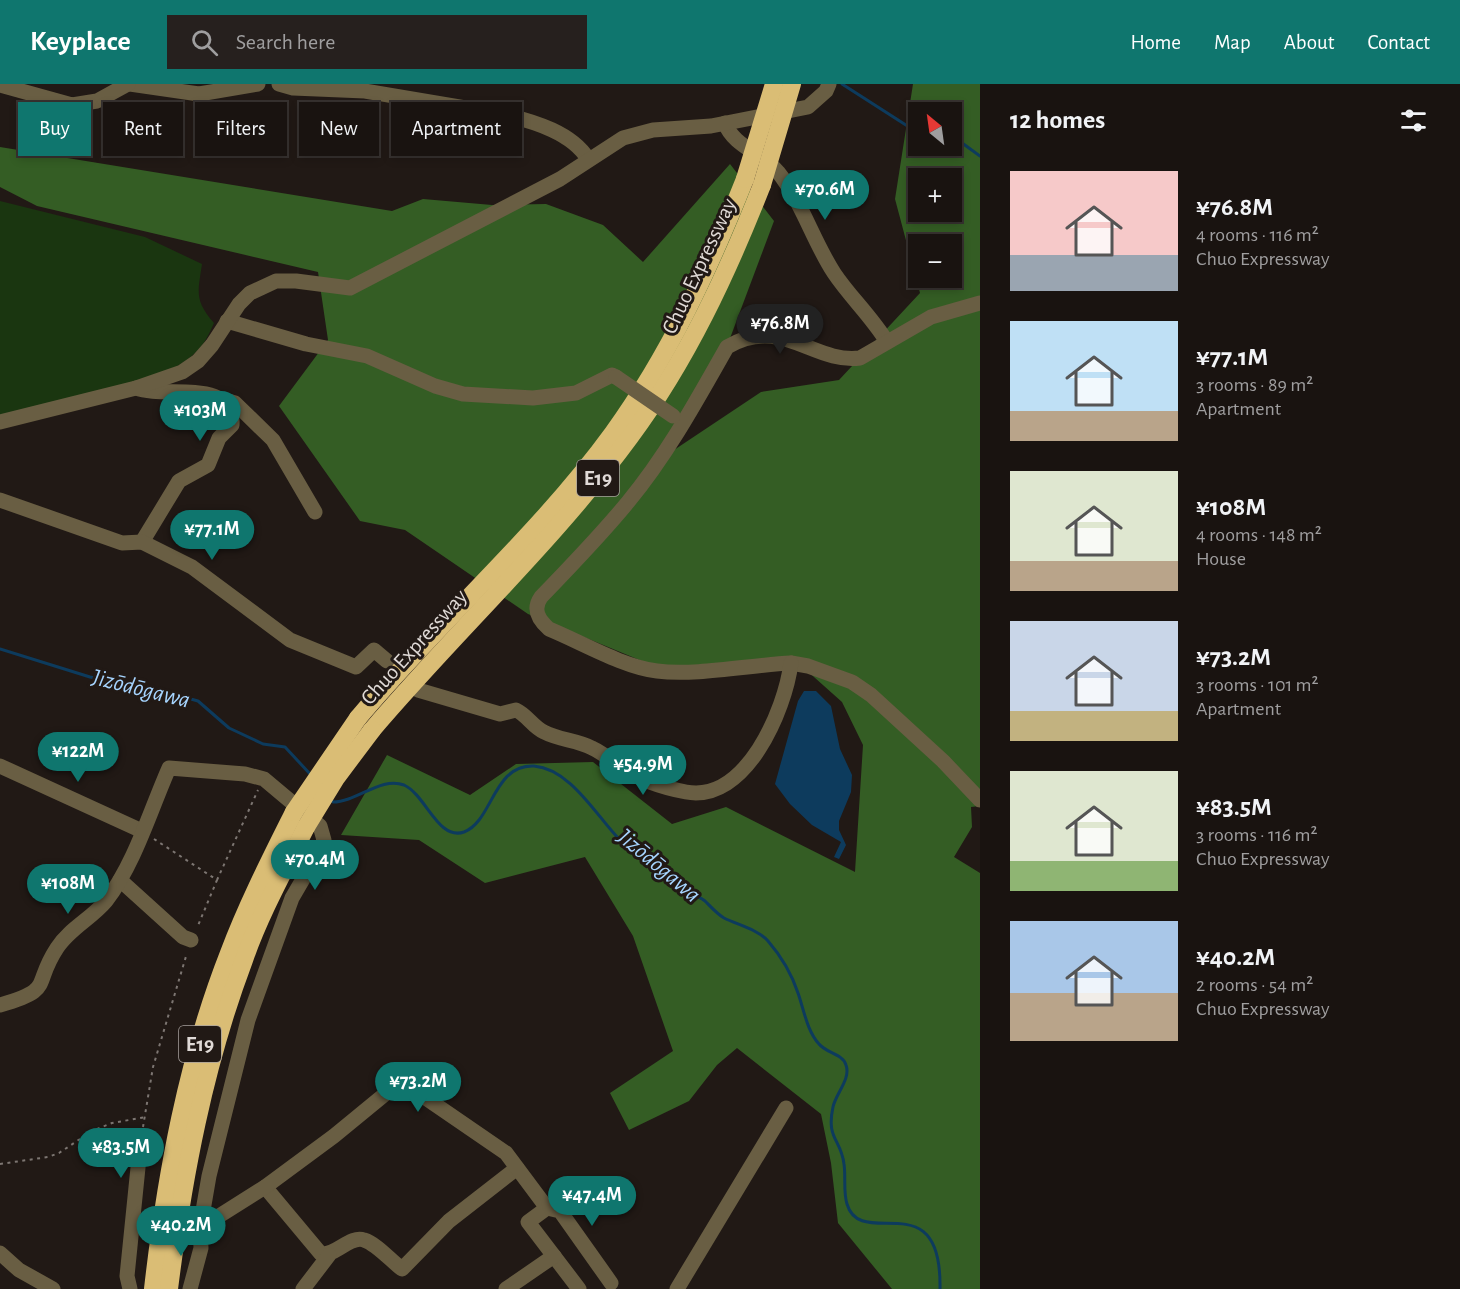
<!DOCTYPE html>
<meta charset="utf-8">
<style>
body{margin:0;font-family:"Alegreya Sans",sans-serif;background:#26201e;color:#f1f3f6;height:100vh;display:flex;flex-direction:column;font-size:22px;white-space:nowrap}
*{box-sizing:border-box;margin:0}
p{font-size:20px;color:#9f9e9f}
.icon{flex:none;width:33px;height:33px;fill:none;stroke:currentColor;stroke-width:2;stroke-linecap:round;stroke-linejoin:round}
.map{position:relative;flex:1;overflow:hidden}
.panel{display:flex;flex-direction:column;background:#191310;width:480px}
.panel>*{flex:none}
.hud{position:absolute;left:18px;top:18px;width:570px;height:54px;display:flex;gap:12px}
.needle{width:39px;rotate:331deg}
.fabs{position:absolute;left:908px;top:18px;display:grid;gap:12px}
.fabs a{display:grid;place-items:center;width:54px;height:54px;border-radius:0px;background:#191310;box-shadow:0 3px 9px #0003,0 0 0 2px #373230;font-size:30px}
.price{position:absolute;translate:-50% -51px;padding:0 14px;border-radius:21px;background:#0f766e;color:#fff;font-size:20px;line-height:39px;filter:drop-shadow(0 2px 3px #0008)}
.price::after{content:'';position:absolute;left:50%;top:36px;width:18px;height:14px;margin-left:-9px;background:inherit;clip-path:polygon(0 0,100% 0,50% 100%)}
.price.current{background:#222;color:#fff}
ul{padding:0;list-style:none}
li{display:flex;align-items:center;gap:18px;height:150px;padding:0 30px}
li span{display:grid;place-items:center;flex:none;width:168px;height:120px;border-radius:0px;color:#555}
li>.icon{margin-inline-start:auto}
span .icon{width:72px;height:72px;fill:#fffc;stroke-width:1}
li b{font-size:26px}
h2{display:flex;justify-content:space-between;align-items:center;height:72px;padding:0 30px;font-size:26px}
.chip{padding:0 21px;border-radius:0px;background:#191310;box-shadow:0 3px 9px #0003,0 0 0 2px #373230;font-size:21px;line-height:54px}
.chip.current{background:#0f766e;color:#fff}
header{display:flex;align-items:center;gap:36px;box-sizing:border-box;height:84px;padding:0 30px;background:#0f766e;color:#fff}
header strong{font-size:28px}
nav{display:flex;gap:33px;margin-inline-start:auto;font-size:21px}
.search{width:420px;height:54px;background:#26201e;display:flex;align-items:center;gap:15px;box-sizing:border-box;padding:0 21px;border-radius:0px;color:#9f9e9f;font-size:22px}
main{display:flex;flex:1;min-height:0}
.map>svg:first-child{display:block}
.green{fill:#1a3610}
.forest{fill:#345d24;fill-rule:evenodd}
.water{fill:#0d3b5d}
.lines{fill:none;stroke-linecap:round;stroke-linejoin:round}
.stream{stroke:#0d3b5d;stroke-width:3}
.minor-tunnel{stroke:#3e3632;stroke-width:15;stroke-dasharray:15 8;stroke-linecap:butt}
.path{stroke:#7d7672;stroke-width:2;stroke-dasharray:3 4.5;stroke-linecap:butt}
.minor{stroke:#695e43;stroke-width:15}
.highway{stroke:#dabd75;stroke-width:18}
.minor-bridge{stroke:#695e43;stroke-width:15}
.highway-bridge{stroke:#dabd75;stroke-width:18}
.labels{text-anchor:middle;dominant-baseline:central;stroke-width:6;stroke-linejoin:round;paint-order:stroke}
.shield{fill:#211915;stroke:#a7a09d;stroke-width:1.5}
.shield-label{font-size:21px;font-weight:bold;fill:#e0dad7}
.street-label{font-size:22px;fill:#e0dad7;stroke:#211915}
.water-label{font-size:24px;font-style:italic;fill:#a6d4fe;stroke:#211915}
</style>
<header>
<strong>Keyplace</strong>
<div class="search"><svg class="icon" aria-label="search" viewBox="0 0 24 24"><circle cx="10" cy="10" r="6"/><path d="M15 15l6 6"/></svg>Search here</div>
<nav><a>Home</a><a>Map</a><a>About</a><a>Contact</a></nav>
</header>
<main>
<div class="map">
<svg width="980" height="1205" viewBox="0 0 980 1205">
<rect width="100%" height="100%" fill="#211915"/>
<path class="green" d="M0 117 145 153 202 180C198 208 194 216 214 239 209 250 204 261 195 269 156 306 53 320 0 332Z"/>
<path class="forest" d="M913 0H980V722L971 723 972 743 954 773 980 789V1205H892L838 1139 831 1079 821 1030 737 964 717 981 689 1017 629 1046 610 1009 673 967 633 852 585 773 485 799 419 756 341 751 387 671 470 711 516 680 593 678 672 740 726 723 855 788 863 661 842 618 796 577 659 584 528 530 405 446 360 437 279 322 328 256 318 188 37 122 0 103V63L392 127 423 115 492 121 546 120 603 141 643 178 730 80 774 137 729 257 662 374 761 308 839 296 920 209 895 115ZM918 28H951V62H918ZM918 94H951V128H918ZM918 160H951V194H918Z"/>
<polygon class="water" points="804,607 816,607 831,622 840,665 852,691 851,708 839,737 839,746 846,761 839,775 834,773 841,758 812,741 790,720 775,700 798,617"/>
<g class="lines">
<g class="stream">
<polyline points="842,0 909,43 918,46"/>
<polyline points="951,54 958,56 980,72"/>
<polyline points="0,565 90,593 158,606 198,617 229,644 263,660 285,663 311,691"/>
<path d="M330 715 333 718C357 718 381 692 404 701 426 711 438 757 464 748 493 737 493 680 534 682 571 685 597 733 620 756 629 764 640 768 649 775 661 784 670 799 683 806 691 810 697 811 705 817 711 823 717 830 724 834 738 841 757 845 768 857 781 872 792 891 798 909 804 926 807 947 819 960 826 969 843 970 846 981 851 995 836 1009 833 1023 826 1055 841 1055 844 1080 846 1093 843 1107 847 1120 861 1168 942 1096 940 1205"/>
</g>
<polyline class="minor-tunnel" points="145,1139 171,1143"/>
<g class="path">
<polyline points="154,755 217,796 197,844"/>
<polyline points="217,796 258,706"/>
<polyline points="143,1043 153,983 187,869"/>
<polyline points="0,1080 48,1073 59,1069 92,1047 112,1039 146,1033"/>
</g>
<g class="minor">
<polyline points="130,0 199,10 258,0"/>
<path d="M279 0 293 4 365 7 507 31C535 38 572 49 588 75"/>
<polyline points="0,1 72,21 97,17 128,0"/>
<path d="M725 39C733 62 762 69 778 88 802 118 813 157 834 189 850 213 872 233 887 258"/>
<path d="M980 219 931 233 860 274C813 280 782 231 727 263 697 316 667 371 628 418 601 451 571 482 541 513 532 526 539 536 549 545 581 558 623 583 657 587 695 592 750 581 791 579L808 582 852 598 871 611 943 677 980 716"/>
<polyline points="227,237 306,260 367,272 435,302 463,310 533,314 576,309 612,291 616,293"/>
<path d="M136 304C165 315 235 293 232 341L219 354 208 381 179 397 142 458"/>
<polyline points="228,317 235,319 273,356 315,428"/>
<polyline points="0,338 136,304 182,288 198,277 212,261 239,220 250,209 276,197 296,197 350,204 560,95 623,54 653,46 711,42 808,23 826,7 829,0"/>
<polyline points="0,416 122,459 142,458 192,483 290,556 356,583 374,566 387,577"/>
<path d="M418 606 500 630 516 626C527 631 533 643 544 648 559 656 577 656 592 664 603 669 612 677 622 684 640 696 665 704 686 708 746 719 785 626 791 579"/>
<polyline points="0,682 142,747"/>
<polyline points="120,796 183,853 191,856"/>
<path d="M0 921C55 905 32 902 57 864 69 845 92 834 106 817 135 779 150 727 169 684L245 690 264 695 320 742 324 756 320 766 292 814 248 936 209 1092 200 1144 201 1164 190 1205"/>
<path d="M265 1103 321 1170C336 1172 350 1151 364 1156 377 1160 391 1177 402 1185L449 1137 517 1084"/>
<polyline points="547,1124 560,1127 611,1199"/>
<polyline points="186,1146 200,1144 265,1103 334,1052 401,997 506,1069 547,1124 528,1138 579,1205"/>
<polyline points="0,1169 19,1186 53,1205"/>
<polyline points="130,1205 127,1192 141,1054"/>
<polyline points="303,1205 329,1171"/>
<polyline points="506,1205 554,1172"/>
<polyline points="677,1205 786,1024"/>
</g>
<g class="highway">
<path d="M358 634C440 536 538 452 613 349 670 270 709 185 745 95"/>
<path d="M372 646C456 547 553 458 630 353 687 276 727 190 762 101"/>
<path d="M153 1205C166 1091 187 976 229 869 247 821 271 774 294 728"/>
<path d="M169 1205C183 1093 204 982 244 876 260 830 284 787 306 743"/>
</g>
<polyline class="minor-bridge" points="616,293 673,332"/>
<g class="highway-bridge">
<polyline points="745,95 774,0"/>
<polyline points="762,101 792,0"/>
<polyline points="294,728 358,634"/>
<polyline points="306,743 336,694 372,646"/>
</g>
</g>
<g class="labels">
<g class="shield">
<rect x="577" y="376" width="42" height="36" rx="4.5"/>
<rect x="179" y="942" width="42" height="36" rx="4.5"/>
</g>
<g class="shield-label">
<text x="598" y="394">E19</text>
<text x="200" y="960">E19</text>
</g>
<g class="street-label">
<text transform="translate(699 182) rotate(-65)">Chuo Expressway</text>
<text transform="translate(414 563) rotate(-48)">Chuo Expressway</text>
</g>
<g class="water-label">
<text transform="translate(141 605) rotate(14)">Jizōdōgawa</text>
<text transform="translate(659 782) rotate(40)">Jizōdōgawa</text>
</g>
</g>
</svg>
<div class="fabs">
<a><svg class="needle" viewBox="-14 -14 28 28"><path d="M0-13l5 13h-10z" fill="#e53935"/><path d="M0 13l5-13h-10z" fill="#9f9e9f"/></svg></a>
<a>+</a>
<a>−</a>
</div>
<b class="price" style="left:825px;top:137px">¥70.6M</b>
<b class="price current" style="left:780px;top:271px">¥76.8M</b>
<b class="price" style="left:200px;top:358px">¥103M</b>
<b class="price" style="left:212px;top:477px">¥77.1M</b>
<b class="price" style="left:78px;top:699px">¥122M</b>
<b class="price" style="left:643px;top:712px">¥54.9M</b>
<b class="price" style="left:315px;top:807px">¥70.4M</b>
<b class="price" style="left:68px;top:831px">¥108M</b>
<b class="price" style="left:418px;top:1029px">¥73.2M</b>
<b class="price" style="left:121px;top:1095px">¥83.5M</b>
<b class="price" style="left:592px;top:1143px">¥47.4M</b>
<b class="price" style="left:181px;top:1173px">¥40.2M</b>
<div class="hud">
<a class="chip current">Buy</a>
<a class="chip">Rent</a>
<a class="chip">Filters</a>
<a class="chip">New</a>
<a class="chip">Apartment</a>
</div>
</div>
<section class="panel">
<h2>12 homes<svg class="icon" aria-label="filters" viewBox="0 0 24 24"><path d="M4 7h16M4 17h16"/><circle cx="9" cy="7" r="2"/><circle cx="15" cy="17" r="2"/></svg></h2>
<ul>
<li><span style="background:linear-gradient(#f6c9c9 70%,#9aa5b1 0)"><svg class="icon" aria-label="home" viewBox="0 0 24 24"><path d="M3 11l9-7 9 7M6 9v11h12V9"/></svg></span><div><b>¥76.8M</b><p>4 rooms · 116 m²</p><p>Chuo Expressway</p></div></li>
<li><span style="background:linear-gradient(#bfe0f5 75%,#b9a48a 0)"><svg class="icon" aria-label="home" viewBox="0 0 24 24"><path d="M3 11l9-7 9 7M6 9v11h12V9"/></svg></span><div><b>¥77.1M</b><p>3 rooms · 89 m²</p><p>Apartment</p></div></li>
<li><span style="background:linear-gradient(#dfe7d0 75%,#b9a48a 0)"><svg class="icon" aria-label="home" viewBox="0 0 24 24"><path d="M3 11l9-7 9 7M6 9v11h12V9"/></svg></span><div><b>¥108M</b><p>4 rooms · 148 m²</p><p>House</p></div></li>
<li><span style="background:linear-gradient(#c9d6e8 75%,#c2b280 0)"><svg class="icon" aria-label="home" viewBox="0 0 24 24"><path d="M3 11l9-7 9 7M6 9v11h12V9"/></svg></span><div><b>¥73.2M</b><p>3 rooms · 101 m²</p><p>Apartment</p></div></li>
<li><span style="background:linear-gradient(#dfe7d0 75%,#8fb573 0)"><svg class="icon" aria-label="home" viewBox="0 0 24 24"><path d="M3 11l9-7 9 7M6 9v11h12V9"/></svg></span><div><b>¥83.5M</b><p>3 rooms · 116 m²</p><p>Chuo Expressway</p></div></li>
<li><span style="background:linear-gradient(#a9c7e8 60%,#b9a48a 0)"><svg class="icon" aria-label="home" viewBox="0 0 24 24"><path d="M3 11l9-7 9 7M6 9v11h12V9"/></svg></span><div><b>¥40.2M</b><p>2 rooms · 54 m²</p><p>Chuo Expressway</p></div></li>
</ul>
</section>
</main>
